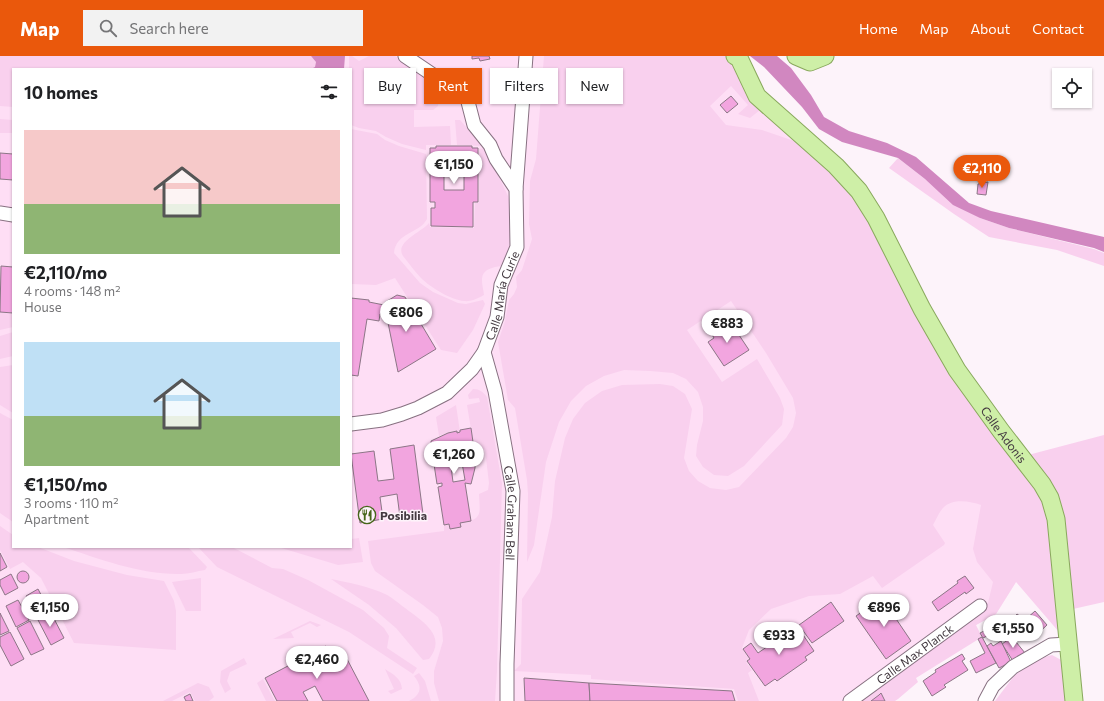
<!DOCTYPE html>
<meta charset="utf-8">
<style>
body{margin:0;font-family:Commissioner,sans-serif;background:#f2f2f2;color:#202124;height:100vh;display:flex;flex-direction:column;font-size:15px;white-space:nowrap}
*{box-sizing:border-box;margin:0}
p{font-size:13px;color:#757577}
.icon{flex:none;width:22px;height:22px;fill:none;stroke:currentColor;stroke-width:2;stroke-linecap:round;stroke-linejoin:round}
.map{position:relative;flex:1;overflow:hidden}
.details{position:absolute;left:12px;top:12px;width:340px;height:480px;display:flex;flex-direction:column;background:#fff;border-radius:0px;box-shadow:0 1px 3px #0004}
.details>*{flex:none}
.hud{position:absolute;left:364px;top:12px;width:380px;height:36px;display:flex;gap:8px}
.controls{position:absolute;left:1052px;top:12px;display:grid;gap:8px}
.controls a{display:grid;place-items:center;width:40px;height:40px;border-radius:0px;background:#fff;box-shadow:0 1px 3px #0004;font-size:20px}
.price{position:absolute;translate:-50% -34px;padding:0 9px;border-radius:14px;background:#fff;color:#222;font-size:13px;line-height:26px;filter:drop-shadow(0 1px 2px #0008)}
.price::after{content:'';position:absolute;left:50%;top:24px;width:12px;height:9px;margin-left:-6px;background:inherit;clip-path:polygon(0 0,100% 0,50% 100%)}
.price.on{background:#ea580c;color:#fff}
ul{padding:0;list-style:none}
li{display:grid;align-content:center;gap:8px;height:212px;padding:0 12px}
li span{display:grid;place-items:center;height:124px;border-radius:0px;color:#555}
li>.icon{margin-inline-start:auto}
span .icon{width:72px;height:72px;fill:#fffc;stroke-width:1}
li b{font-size:17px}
h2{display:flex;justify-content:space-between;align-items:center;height:48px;padding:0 12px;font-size:17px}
.chip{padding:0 14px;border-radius:0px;background:#fff;box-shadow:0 1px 3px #0004;font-size:14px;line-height:36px}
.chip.on{background:#ea580c;color:#fff}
header{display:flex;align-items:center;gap:24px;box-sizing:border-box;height:56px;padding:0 20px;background:#ea580c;color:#fff}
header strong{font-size:19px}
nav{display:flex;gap:22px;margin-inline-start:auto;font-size:14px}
.search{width:280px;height:36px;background:#f2f2f2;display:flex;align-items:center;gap:10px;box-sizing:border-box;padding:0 14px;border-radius:0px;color:#757577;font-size:15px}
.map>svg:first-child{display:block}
.built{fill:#fedef5;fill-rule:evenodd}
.green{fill:#f9d0ee}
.water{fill:#d187c0}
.building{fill:#f2a5df;stroke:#8c7686;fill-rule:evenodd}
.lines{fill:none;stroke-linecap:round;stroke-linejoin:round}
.minor-casing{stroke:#877181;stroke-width:15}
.major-casing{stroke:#89a85d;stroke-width:19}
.minor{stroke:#fff;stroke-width:13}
.major{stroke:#ceefa7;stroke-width:17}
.labels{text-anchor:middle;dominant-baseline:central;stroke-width:3;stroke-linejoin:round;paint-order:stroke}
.street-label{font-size:12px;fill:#433940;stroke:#fdf3fa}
.poi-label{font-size:12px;font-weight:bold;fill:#433940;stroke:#fdf3fa;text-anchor:start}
</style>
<header>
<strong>Map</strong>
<div class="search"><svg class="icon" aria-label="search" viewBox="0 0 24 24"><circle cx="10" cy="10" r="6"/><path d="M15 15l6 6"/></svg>Search here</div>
<nav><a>Home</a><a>Map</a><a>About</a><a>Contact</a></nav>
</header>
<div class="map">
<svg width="1104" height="645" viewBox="0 0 1104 645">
<rect width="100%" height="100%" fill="#fdf3fa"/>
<path class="built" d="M0 0H727L786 76 841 127 1016 526 996 558 976 569 871 645H0ZM13 13H351V491H13Z"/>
<g class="green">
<polygon points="0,0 311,0 316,6 315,11 311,13 13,13 13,51 0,50"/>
<polygon points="349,0 352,0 359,5 369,0 395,0 425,21 435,31 439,40 438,50 433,54 414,54 414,71 450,70 451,89 426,89 426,94 402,88 386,81 376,75 359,72 351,69 351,13 349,13"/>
<path d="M544 0H727L732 3 760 54 750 62 738 58 748 49 731 30 710 50 726 69 762 74 800 87 841 127 861 152 1046 442 1059 576 1016 526 996 558 976 569 982 581 916 622 918 626 898 643 895 645H885L881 638 871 645H854L988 547 993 526 977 506 973 493 981 449C970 445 952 442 943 452 939 456 936 464 933 469L945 487 944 489 882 532 873 520 840 538 809 540 771 553 749 574 742 592 750 603 746 606 752 614 748 617 759 645H738L734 633 591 623V619L514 615 521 608 522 543 540 516 552 461 555 425 565 382 573 363 585 347 602 335 622 329 660 328 673 330 685 338 692 353 684 402 689 415 698 425 710 432 726 434 739 431 786 382 793 371 796 357 793 342 766 297 731 245 687 274 722 326 757 303 780 342 784 353 782 369 744 410 728 420 714 419 703 411 696 400 697 389 703 365V351L698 336 686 323 673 317 650 315 624 314 604 320 586 330 571 345 559 366 546 406 534 489 527 506 528 438 527 424 515 352 508 344 498 286 505 265 509 244 514 238 517 231 516 221 522 214 532 183 529 168 530 125 536 103Z"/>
<polygon points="0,63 13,64 13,77 0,77"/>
<polygon points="455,64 460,64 483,90 457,89"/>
<path d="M351 73 377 78 385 84 399 90 426 98 427 163C419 178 396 176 394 197L420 227 433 236 458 247 466 248 483 244 485 248 473 274 457 297 441 294 395 222 376 229 351 228Z"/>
<path d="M485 92 508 140 510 148 509 156 513 183 511 192 504 209C500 211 496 210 492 212 477 216 483 229 484 239 479 242 471 246 464 245 451 244 430 231 421 222 414 215 409 207 403 200 394 186 422 176 429 167L430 171 474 172 475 147 479 146V93Z"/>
<polygon points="898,102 925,123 980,162 1009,172 1094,193 1104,197 1104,210 1057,194 989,181 954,158 889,112"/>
<polygon points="0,256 13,257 13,271 0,274"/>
<polygon points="13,276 13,300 0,303 0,280"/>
<polygon points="13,309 13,357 0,349 0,311"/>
<path d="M473 333C480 333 483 336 487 341L502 427 497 615 495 645H439L434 627V615L443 585 442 572 438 561 423 549 375 515 371 507 368 485 444 475V469L449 468 450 473 460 471V467C483 463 480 459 479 438L488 434 489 427 485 394 479 391 472 393 471 386 473 385 467 349 480 346 479 342 469 343 468 339Z"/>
<polygon points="456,349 460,376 457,377 457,375 454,375 439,380 436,361"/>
<polygon points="0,357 13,364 13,466 0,457"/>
<polygon points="1104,379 1104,546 1073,553 1058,448 1028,399"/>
<polygon points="0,470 13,479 13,491 38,491 74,505 127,519 164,525 174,545 176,555 176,594 74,587 41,522 23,506 10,513 0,494"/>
<polygon points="359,482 363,506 338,509 278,491 351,491 351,483"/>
<path d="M63 491H188L207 511 205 514C197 515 189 518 181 518 141 519 100 503 63 491Z"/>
<polygon points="198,491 232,491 272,512 283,513 308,524 363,554 384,572 389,580 387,592 417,612 413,618 349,576 217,511"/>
<polygon points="201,522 201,555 186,555 172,526"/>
<path d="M331 523C347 526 371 531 385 538 392 541 399 548 405 552 422 565 448 580 429 603L423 604 396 572 369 549Z"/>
<polygon points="310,565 321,569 317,571 310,567 291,576 294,582 273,583"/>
<polygon points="1052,599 1063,605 1068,645 995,645 1014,620 1034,604"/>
<polygon points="244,602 247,608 230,616 227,625 231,633 225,637 220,626 221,615"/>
<path d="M385 613C394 619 401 622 402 633L391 638 388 635 394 633Z"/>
<path d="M419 617 425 625 431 645H409C421 639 423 631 414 620Z"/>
<polygon points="263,623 275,645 266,645 257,627"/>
<polygon points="198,627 209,631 214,641 209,645 195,645 190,636 172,645 163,645"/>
</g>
<g class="water">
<polygon points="311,0 345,0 344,13 311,13 315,11 316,6"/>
<polygon points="750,0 777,0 791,12 811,39 824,61 849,75 887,87 916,101 969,147 991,155 1104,181 1104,196 1094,192 1009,172 980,162 953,149 925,123 898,102 842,86 819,73 802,51 764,11"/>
</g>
<g class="building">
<polygon points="472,0 489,0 490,3 480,5 479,2 472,3"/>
<polygon points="731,40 738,48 727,57 720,49"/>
<path d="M436 90H472V92H478V146H473V171L431 170V152H435V146H430V92H436ZM444 105H464V134H444Z"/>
<polygon points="0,97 13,98 13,124 0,123"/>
<polygon points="988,126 986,139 977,138 978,128"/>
<polygon points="1,210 13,211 13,257 0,256"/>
<polygon points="397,239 405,241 436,293 398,316 384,247"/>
<polygon points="351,242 369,244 369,246 384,249 386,259 380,258 379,265 367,263 358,320 351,319"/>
<polygon points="722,267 727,274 733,270 749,294 724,310 708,286 714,282 710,275"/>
<path d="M471 372 473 386H471L472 393H474L475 397V412L471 428 465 427 471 465 460 467 461 471 450 473 449 468 444 469 438 431 442 430V427L437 428 432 395H437V392H432L431 385 448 377 457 375V377L460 376V374ZM461 401 465 424 453 426 450 403Z"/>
<polygon points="414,389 423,458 400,461 397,438 380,441 383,463 360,467 351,398 374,395 378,425 394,423 390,393"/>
<polygon points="0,497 7,511 0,515"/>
<circle cx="23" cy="521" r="6"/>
<polygon points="11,518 18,532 5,539 0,529 0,524"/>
<polygon points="965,520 974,532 966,538 965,536 938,555 932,546 958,527 957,525"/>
<polygon points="38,533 49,554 36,560 26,540"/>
<polygon points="882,542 911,585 886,603 856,560"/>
<polygon points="18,544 29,564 16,571 6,550"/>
<polygon points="831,546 844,565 812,587 799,569"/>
<polygon points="50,555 64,582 51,589 37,562"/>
<polygon points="1035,555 1047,569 1033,582 1014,561 1017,558 1025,564"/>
<polygon points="0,557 9,575 0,579"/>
<polygon points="30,565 44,593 31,599 17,572"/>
<polygon points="1018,565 1027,575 1016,586 1008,575"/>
<polygon points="797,570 814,595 805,601 807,604 777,625 775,623 765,630 747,605 750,603 743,593 751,587 758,597"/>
<polygon points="984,575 987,580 983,582 980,577"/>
<polygon points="10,576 24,603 11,610 0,589 0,581"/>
<polygon points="982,581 996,607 976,617 970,605 985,597 978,583"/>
<polygon points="1012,581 1025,597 1013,605 1002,588"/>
<polygon points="1001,585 1011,606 999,612 987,590 991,587 993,590"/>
<polygon points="326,590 335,609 347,603 369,645 323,645 315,630 303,636 308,645 277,645 265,622"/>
<polygon points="962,598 965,603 962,605 968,614 944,629 946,631 932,640 923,625 936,616 935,614"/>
<polygon points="524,622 589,627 590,645 525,645"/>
<polygon points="589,627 732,635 735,645 590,645"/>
<polygon points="881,637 885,645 871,645 879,639"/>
<polygon points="190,638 193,645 186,645 184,641"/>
</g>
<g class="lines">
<defs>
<g id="minor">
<polyline points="516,133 526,0"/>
<polyline points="0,157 13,159"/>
<path id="s1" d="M484 296 495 335 513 435 507 608V645"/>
<path id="s2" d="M351 368 382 364 402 358 418 352 447 337 472 313 484 296 497 261 501 229 517 191 516 133 496 103 490 89 474 69 467 42 405 0"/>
<path id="s3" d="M850 645 980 550"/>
<polyline points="985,645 993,630 1013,611 1051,589 1068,588"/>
</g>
<g id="major">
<path id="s4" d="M735 0 739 2 757 40 836 110 859 135 876 162 922 253 957 314 1001 375 1042 428 1050 442 1056 463 1074 645"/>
<polyline points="796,0 810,6 825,0"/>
</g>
</defs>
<use href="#minor" class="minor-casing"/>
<use href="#major" class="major-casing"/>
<use href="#minor" class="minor"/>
<use href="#major" class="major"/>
</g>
<defs>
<symbol id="restaurant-ring" viewBox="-11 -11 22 22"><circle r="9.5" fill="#fdf3fa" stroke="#46651a" stroke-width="1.5"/><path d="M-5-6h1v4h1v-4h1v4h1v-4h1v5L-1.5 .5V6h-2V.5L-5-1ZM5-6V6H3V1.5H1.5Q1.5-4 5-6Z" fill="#46651a"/></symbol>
</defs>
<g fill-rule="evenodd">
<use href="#restaurant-ring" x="357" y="449" width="20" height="20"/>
</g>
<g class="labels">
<g class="street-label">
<text stroke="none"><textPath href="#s2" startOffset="217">Calle María Curie</textPath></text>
<text stroke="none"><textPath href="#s4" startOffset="470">Calle Adonis</textPath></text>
<text stroke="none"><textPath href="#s1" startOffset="164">Calle Graham Bell</textPath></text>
<text stroke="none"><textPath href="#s3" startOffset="80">Calle Max Planck</textPath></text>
</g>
<g class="poi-label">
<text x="380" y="459">Posibilia</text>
</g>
</g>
</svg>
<div class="controls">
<a><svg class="icon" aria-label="locate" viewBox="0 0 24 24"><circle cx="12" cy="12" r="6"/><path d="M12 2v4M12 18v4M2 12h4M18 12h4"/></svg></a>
</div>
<b class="price" style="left:454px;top:129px">€1,150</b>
<b class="price on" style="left:982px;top:133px">€2,110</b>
<b class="price" style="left:406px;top:277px">€806</b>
<b class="price" style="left:727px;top:288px">€883</b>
<b class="price" style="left:454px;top:419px">€1,260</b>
<b class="price" style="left:50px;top:572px">€1,150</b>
<b class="price" style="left:884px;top:572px">€896</b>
<b class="price" style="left:1013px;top:593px">€1,550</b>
<b class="price" style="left:779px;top:600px">€933</b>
<b class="price" style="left:317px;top:624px">€2,460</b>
<div class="hud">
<a class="chip">Buy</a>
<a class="chip on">Rent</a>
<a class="chip">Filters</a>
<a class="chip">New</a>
</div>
<section class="details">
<h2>10 homes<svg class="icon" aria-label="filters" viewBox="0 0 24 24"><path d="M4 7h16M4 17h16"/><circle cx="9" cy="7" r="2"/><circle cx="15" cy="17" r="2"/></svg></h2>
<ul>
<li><span style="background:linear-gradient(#f6c9c9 60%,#8fb573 0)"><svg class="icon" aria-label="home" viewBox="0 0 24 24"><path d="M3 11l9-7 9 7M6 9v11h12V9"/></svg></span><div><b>€2,110/mo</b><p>4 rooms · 148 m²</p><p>House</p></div></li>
<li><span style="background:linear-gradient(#bfe0f5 60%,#8fb573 0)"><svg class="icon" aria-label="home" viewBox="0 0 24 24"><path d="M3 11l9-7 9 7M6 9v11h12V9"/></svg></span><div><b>€1,150/mo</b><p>3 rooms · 110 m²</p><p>Apartment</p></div></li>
</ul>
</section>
</div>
